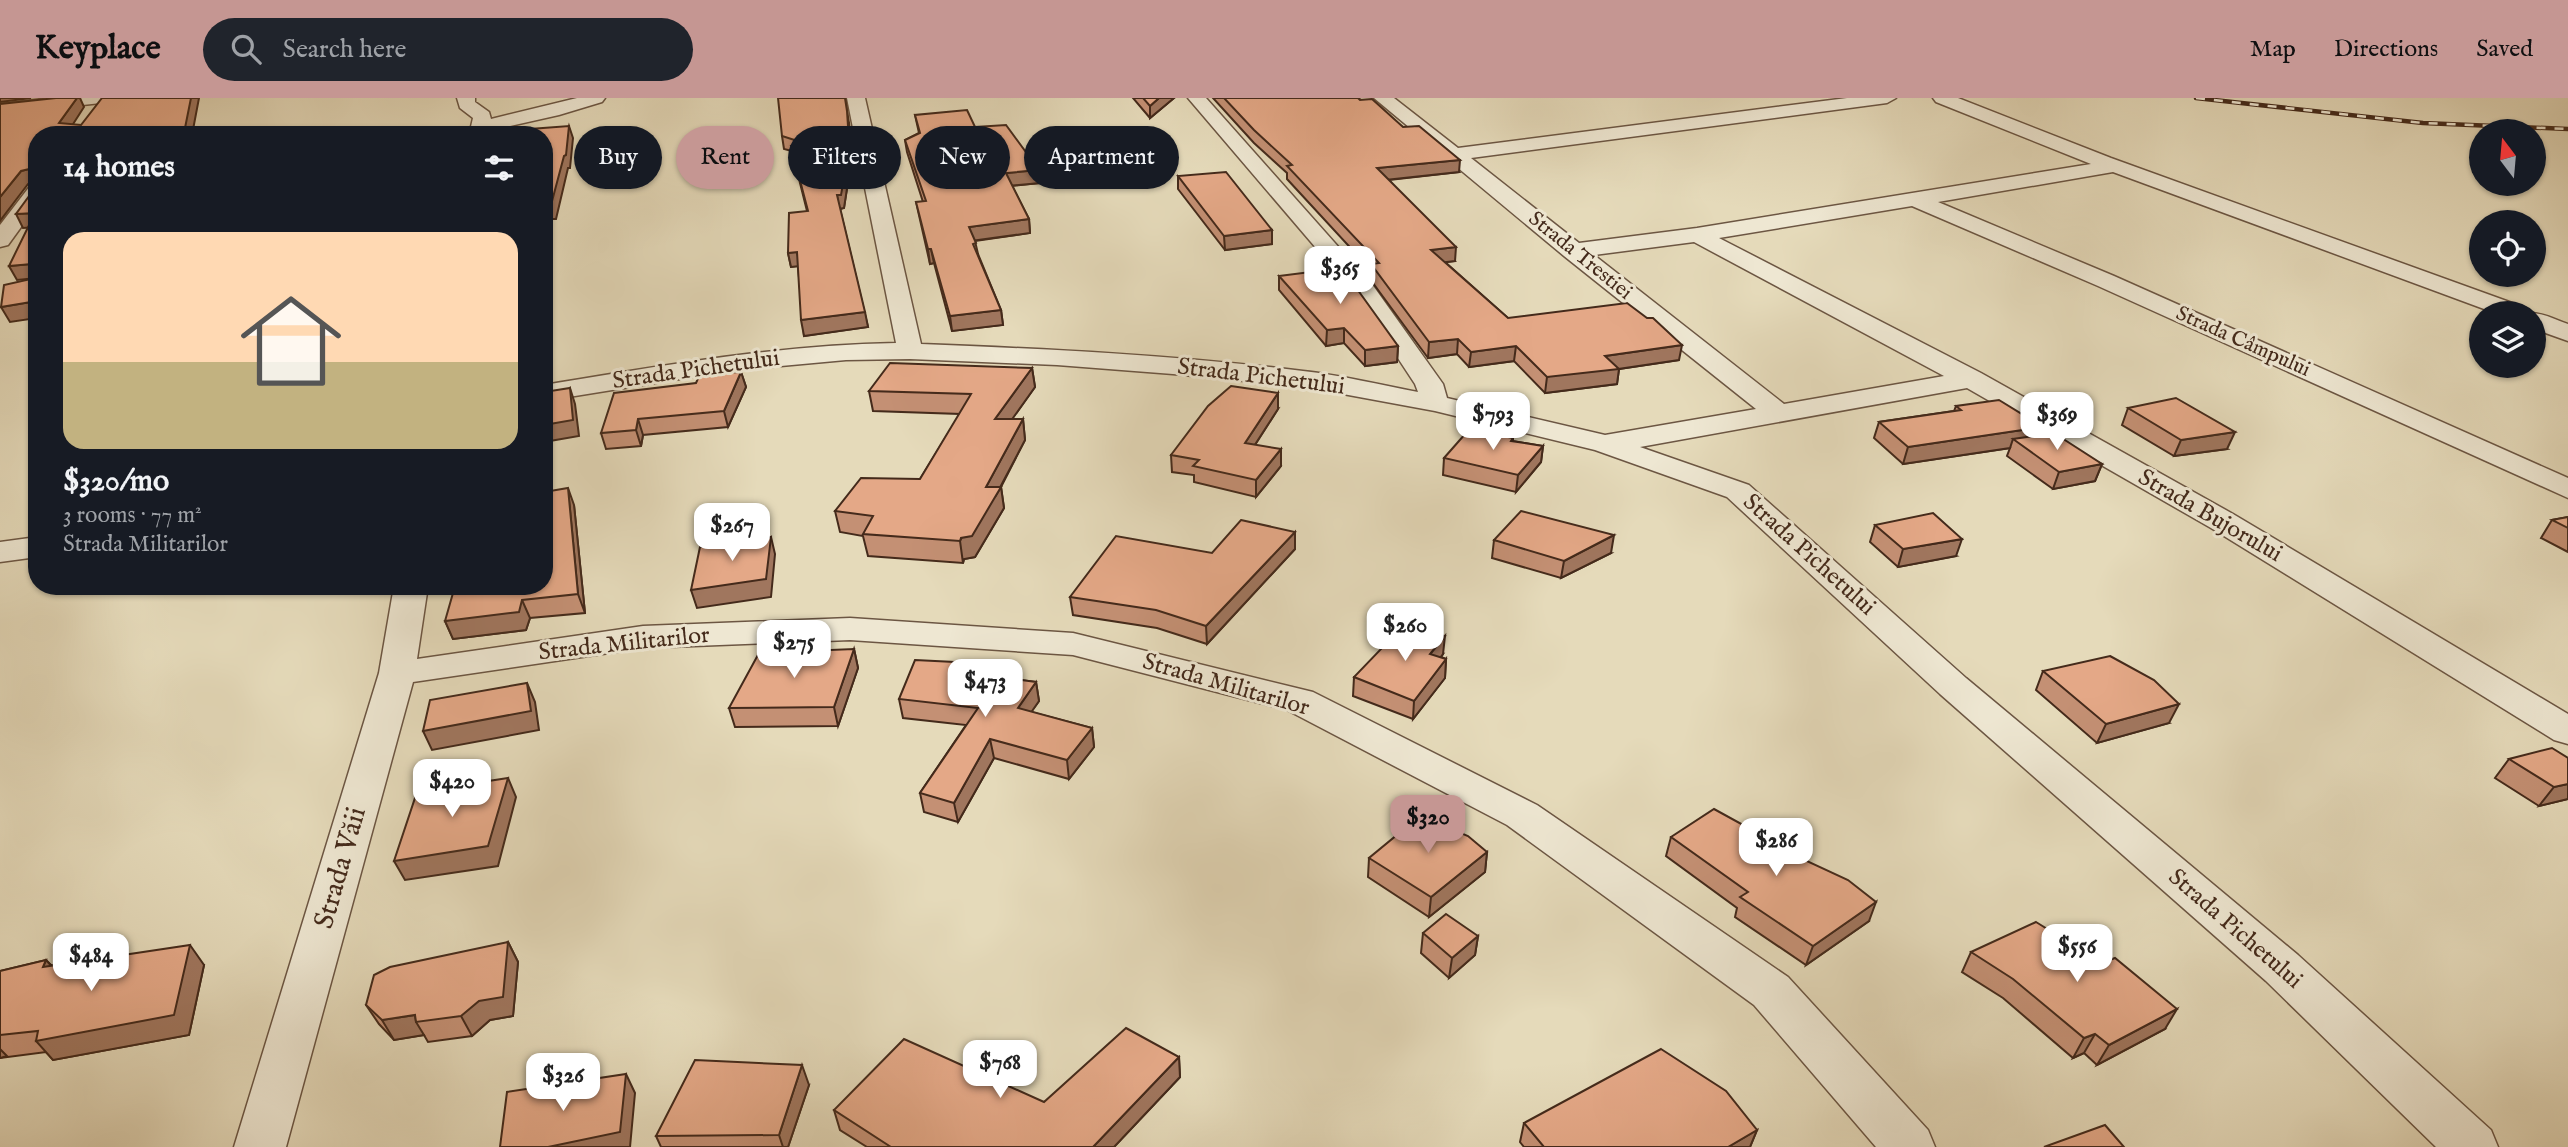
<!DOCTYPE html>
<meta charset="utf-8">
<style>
body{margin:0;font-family:"IM FELL English",serif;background:#20242c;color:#f1f3f6;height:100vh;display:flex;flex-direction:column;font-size:26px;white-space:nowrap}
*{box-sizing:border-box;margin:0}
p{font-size:23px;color:#9ea1a6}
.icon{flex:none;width:38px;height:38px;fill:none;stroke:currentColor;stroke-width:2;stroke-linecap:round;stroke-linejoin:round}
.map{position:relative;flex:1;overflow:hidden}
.side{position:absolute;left:28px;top:28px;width:525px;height:469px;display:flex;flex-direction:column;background:#171b24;border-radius:28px;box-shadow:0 2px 5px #0004}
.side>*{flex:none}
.top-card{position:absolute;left:574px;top:28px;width:665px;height:63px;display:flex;gap:14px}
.needle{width:46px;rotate:344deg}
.tools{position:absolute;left:2469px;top:21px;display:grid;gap:14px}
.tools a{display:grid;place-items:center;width:77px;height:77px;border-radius:50%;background:#171b24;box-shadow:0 2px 5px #0004;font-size:35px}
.price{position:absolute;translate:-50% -60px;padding:0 16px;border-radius:14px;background:#fff;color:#222;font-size:23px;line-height:46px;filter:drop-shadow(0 2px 4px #0008)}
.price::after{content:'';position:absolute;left:50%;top:42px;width:21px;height:16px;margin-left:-10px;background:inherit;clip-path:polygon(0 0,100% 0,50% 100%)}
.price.current{background:#c59692;color:#111}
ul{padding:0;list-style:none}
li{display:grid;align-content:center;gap:14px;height:371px;padding:0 35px}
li+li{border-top:2px solid #363941}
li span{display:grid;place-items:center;height:217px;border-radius:21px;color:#555}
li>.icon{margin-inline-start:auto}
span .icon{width:126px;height:126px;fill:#fffc;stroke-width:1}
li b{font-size:30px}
h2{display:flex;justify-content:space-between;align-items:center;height:84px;padding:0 35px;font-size:30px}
.tag{padding:0 24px;border-radius:32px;background:#171b24;box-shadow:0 2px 5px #0004;font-size:24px;line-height:63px}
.tag.current{background:#c59692;color:#111}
header{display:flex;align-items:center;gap:42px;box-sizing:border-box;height:98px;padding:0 35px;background:#c59692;color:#111}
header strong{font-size:33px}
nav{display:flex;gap:38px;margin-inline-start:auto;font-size:24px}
.search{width:490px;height:63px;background:#20242c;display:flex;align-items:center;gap:18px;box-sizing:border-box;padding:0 24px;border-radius:38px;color:#9ea1a6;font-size:26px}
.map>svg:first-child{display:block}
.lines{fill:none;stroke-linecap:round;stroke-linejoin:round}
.minor-casing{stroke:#6c5643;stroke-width:3}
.minor{fill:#eee7d2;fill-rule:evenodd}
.rail-casing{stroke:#442a1b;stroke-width:4.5}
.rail{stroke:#eee7d2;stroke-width:2.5;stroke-dasharray:9;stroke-linecap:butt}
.wall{fill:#c49074;stroke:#442a1b;stroke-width:2}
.shaded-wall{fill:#a0765e;stroke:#442a1b;stroke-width:2}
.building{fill:#e4a887;stroke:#442a1b;stroke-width:2}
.labels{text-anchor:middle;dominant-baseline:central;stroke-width:6;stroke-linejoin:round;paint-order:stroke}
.far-street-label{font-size:21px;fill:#442a1b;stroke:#eee7d2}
.street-label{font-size:24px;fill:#442a1b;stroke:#eee7d2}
.near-street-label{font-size:28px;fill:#442a1b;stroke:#eee7d2}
</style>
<header>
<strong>Keyplace</strong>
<div class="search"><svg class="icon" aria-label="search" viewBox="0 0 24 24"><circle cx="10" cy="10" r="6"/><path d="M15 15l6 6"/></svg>Search here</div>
<nav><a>Map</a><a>Directions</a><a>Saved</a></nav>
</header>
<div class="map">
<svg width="2568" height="1049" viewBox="0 0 2568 1049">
<rect width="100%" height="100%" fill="#e5daba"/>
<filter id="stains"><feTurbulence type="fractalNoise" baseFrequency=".00286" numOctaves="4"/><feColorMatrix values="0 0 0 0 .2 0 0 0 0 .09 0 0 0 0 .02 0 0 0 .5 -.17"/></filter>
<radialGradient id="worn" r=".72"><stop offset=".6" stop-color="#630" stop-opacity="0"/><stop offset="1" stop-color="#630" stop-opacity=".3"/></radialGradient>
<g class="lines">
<defs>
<g id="minor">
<polygon points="52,0 110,0 101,5 0,16 0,6"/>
<polygon points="457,0 475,0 475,4 489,14 491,21 577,0 605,0 602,4 559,17 488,33 487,37 469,37 473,20 460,10"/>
<path d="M847 0H865L921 246C1049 251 1176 257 1303 273 1341 277 1380 287 1418 294L1415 286 1357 198 1188 0H1206L1374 189 1443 286 1447 300 1605 337 1756 311 1564 158 1374 0H1394L1458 50 1847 0H1896L1887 5 1471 60 1579 145 1697 130 2091 66 1936 4 1933 0H1958L2111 60 2526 210 2529 215H2495L2113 74 1938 104 2114 178 2568 380V400L2098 188 1912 108 1719 140 1981 275 2233 416 2568 616V646L2554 642 2211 430 1967 290 1640 349 1749 387 1966 580 2298 857 2491 1032 2498 1049H2436L2266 883 1940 596 1727 399 1595 352 1435 313 1305 289 1173 276 1057 267 910 261 846 262 736 272 544 303V287C661 268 777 247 896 245ZM1694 144 1944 278 1784 306 1594 157Z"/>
<polygon points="37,86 37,107 8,147 0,149 0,127 30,88"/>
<path d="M2531 215C2544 215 2556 222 2568 226V243L2534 231V215Z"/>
<polygon points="37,439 37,459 0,464 0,444"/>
<polygon points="394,488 428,488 417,561 643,528 850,520 1073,535 1313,594 1537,707 1788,879 1928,1032 1935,1049 1876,1049 1754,907 1507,727 1287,612 1073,557 850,542 643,550 413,584 286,1049 234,1049 379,575"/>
</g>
</defs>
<use href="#minor" class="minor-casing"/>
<use href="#minor" class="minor"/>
<defs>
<polyline id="rail" points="2196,0 2423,25 2568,31"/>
</defs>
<use href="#rail" class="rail-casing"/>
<use href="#rail" class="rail"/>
</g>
<g class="wall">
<polygon points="1133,0 1174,0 1150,20"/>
<polygon points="1213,0 1358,0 1403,29 1459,74 1389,82 1455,163 1445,164 1508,220 1679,262 1619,271 1617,286 1545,295 1514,263 1469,269 1457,256 1428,260 1370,181 1370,171 1287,81 1287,75 1254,45"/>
<polygon points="915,17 975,29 1040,85 1012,88 1029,121 1030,135 975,143 978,156 1001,212 1003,227 952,233 934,165 930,166 916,104 923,104 907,54 905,42 919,35"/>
<polygon points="849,25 852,71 850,71 844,110 840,111 868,229 804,238 798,168 791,169 788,155 807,113 792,53 784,51 782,38"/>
<polygon points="1178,78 1272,132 1272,146 1225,152 1178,91"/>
<polygon points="1279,178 1398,248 1397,264 1365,268 1344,245 1326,248 1279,192"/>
<polygon points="1032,270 1035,289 1012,321 1023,321 1025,342 1001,389 1004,410 975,459 964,461 963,465 868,458 863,438 840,434 835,413 920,381 960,316 873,313 869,293"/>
<polygon points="741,274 746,289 728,329 643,337 641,348 606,351 601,335 696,285"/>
<polygon points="1956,308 2040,337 2102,366 2095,383 2053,391 2007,358 2010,350 1903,366 1874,340 1879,324 1954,313"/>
<polygon points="2128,310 2227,351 2174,358 2122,327"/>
<polygon points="1278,311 1255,347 1281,368 1256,399 1194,384 1194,377 1172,374 1171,357"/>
<polygon points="1513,340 1513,343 1543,348 1541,364 1516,394 1443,377 1444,360"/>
<polygon points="574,407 585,515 530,520 526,532 453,541 445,523 544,488"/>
<polygon points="2568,419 2568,454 2541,440 2552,422"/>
<polygon points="1875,427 1956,458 1898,469 1870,444"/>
<polygon points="1295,434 1295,451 1207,546 1157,530 1073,517 1070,499 1212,455"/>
<polygon points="1494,442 1611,455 1561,480 1492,460"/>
<polygon points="854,551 858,570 838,628 735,629 729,610"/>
<polygon points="1443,556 1441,559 1446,561 1445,580 1413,621 1353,598 1354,579"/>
<polygon points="2043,573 2169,625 2097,645 2036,592"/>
<polygon points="996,579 1036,584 1039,603 1031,614 1092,630 1094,649 1069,681 994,660 958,724 924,714 920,695 966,627 903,620 899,601"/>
<polygon points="2568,660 2568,701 2539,708 2495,680 2509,661"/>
<polygon points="1671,739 1754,739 1869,823 1806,867 1735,819 1737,810 1666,758"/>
<polygon points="1487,754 1485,774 1429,819 1368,779 1369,760"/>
<polygon points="1423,835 1478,838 1475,857 1449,880 1421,855"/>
<polygon points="508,844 518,864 513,918 490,922 472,938 428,944 424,937 394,942 379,926 366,907"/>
<polygon points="1971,854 2165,931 2097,967 2084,955 2073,960 2003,900 1962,874"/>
<polygon points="46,862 51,867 204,867 189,937 53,962 46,954 0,960 0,873"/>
<polygon points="1179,959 1180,979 1114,1049 867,1049 840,1032 834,1012 1044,1004"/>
<polygon points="809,987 788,1049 661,1049 656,1038"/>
<polygon points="1524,1025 1757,1032 1750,1049 1524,1049 1520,1044"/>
</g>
<g class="shaded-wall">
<polygon points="0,0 31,0 0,4"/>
<polygon points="77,0 80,0 84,9 66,37 59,25"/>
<polygon points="191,0 199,0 192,37 125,37 125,35"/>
<polygon points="845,0 849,25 852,71 850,59"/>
<polygon points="1159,0 1174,0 1150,20 1150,8"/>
<polygon points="569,28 573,40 570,70 568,70 556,121 552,121 544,152 544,121"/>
<polygon points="848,58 850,71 844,110 839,111 837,97"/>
<polygon points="1460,62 1459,74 1376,83 1377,70"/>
<polygon points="29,71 36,83 28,86 0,123 0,99 21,73"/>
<polygon points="1039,72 1040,85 1007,88 1006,75"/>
<polygon points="35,115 37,129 23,130 16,116"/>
<polygon points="1029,121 1030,135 971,143 969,129"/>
<polygon points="1272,132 1272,146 1225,152 1224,138"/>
<polygon points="1456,149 1455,163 1430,166 1431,152"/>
<polygon points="928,151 931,151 934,165 930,166"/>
<polygon points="797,154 800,168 791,169 788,155"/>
<polygon points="31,166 37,180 17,182 9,168"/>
<polygon points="544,175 549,189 544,207"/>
<polygon points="37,203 37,220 10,224 1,209"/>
<polygon points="1001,212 1003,227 952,233 950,218"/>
<polygon points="865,214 868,229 804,238 801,222"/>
<polygon points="1344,230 1344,245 1326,248 1327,232"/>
<polygon points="1458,241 1457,256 1428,260 1429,244"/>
<polygon points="1682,247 1679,262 1619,271 1617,286 1545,295 1547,279 1605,258"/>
<polygon points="1398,248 1397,264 1365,268 1365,252"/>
<polygon points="1516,248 1514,263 1469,269 1471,254"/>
<polygon points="1032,270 1035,289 998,341 995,321"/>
<polygon points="741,274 746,289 728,329 724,313"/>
<polygon points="570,290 575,306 579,338 544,344 544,327"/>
<polygon points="1278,295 1278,311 1245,362 1245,345"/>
<polygon points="638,321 643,337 641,348 636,332"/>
<polygon points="1023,321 1025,342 995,399 1001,389 1004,410 975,459 964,461 963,465 960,443 986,389"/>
<polygon points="2043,329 2037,346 2013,341 2010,350 1903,366 1908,349"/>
<polygon points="2235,334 2227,351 2174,358 2181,342"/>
<polygon points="1543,348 1541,364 1516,394 1518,377"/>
<polygon points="1281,351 1281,368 1256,399 1256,382"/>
<polygon points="2102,366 2095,383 2053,391 2059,374"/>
<polygon points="568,390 574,407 585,515 578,496"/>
<polygon points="1295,434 1295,451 1207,546 1206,528"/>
<polygon points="1614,437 1611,455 1561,480 1564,463"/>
<polygon points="771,439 775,456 771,499 697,510 691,492"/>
<polygon points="1962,441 1956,458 1898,469 1903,451"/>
<polygon points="522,502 530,520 526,532 453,541 445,523"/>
<polygon points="1445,538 1443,556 1429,574 1430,556"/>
<polygon points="854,551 858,570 838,628 834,609"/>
<polygon points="1446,561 1445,580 1413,621 1414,603"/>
<polygon points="994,566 997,584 987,577"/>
<polygon points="1036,584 1039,603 1021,629 1018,610"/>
<polygon points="527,585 535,604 539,632 432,652 423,633"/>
<polygon points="2179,606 2169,625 2097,645 2106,626"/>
<polygon points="1092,630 1094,649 1069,681 1067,662"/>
<polygon points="990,641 994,660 958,724 954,705"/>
<polygon points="508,680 516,699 498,768 405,782 394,763"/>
<polygon points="2568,686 2568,701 2539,708 2554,689"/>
<polygon points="1487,754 1485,774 1429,819 1431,799"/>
<polygon points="1876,804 1869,823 1806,867 1813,848"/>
<polygon points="1478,838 1475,857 1449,880 1452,860"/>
<polygon points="508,844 518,864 513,918 490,922 472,938 461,918"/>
<polygon points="190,847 204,867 189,937 53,962 36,943"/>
<polygon points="46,862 63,881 43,869"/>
<polygon points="2177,911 2165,931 2097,967 2109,947"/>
<polygon points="415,917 416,924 424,937 394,942 382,922"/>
<polygon points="2095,936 2084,955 2073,960 2084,940"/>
<polygon points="0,951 7,958 0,960"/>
<polygon points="1179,959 1180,979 1114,1049 1093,1049"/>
<polygon points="802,967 809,987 788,1049 783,1049 779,1037"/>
<polygon points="626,976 635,995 630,1049 548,1049"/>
<polygon points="1757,1032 1750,1049 1728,1049"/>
</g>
<g class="building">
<polygon points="56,0 77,0 59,25 81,27 102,0 191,0 185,30 125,35 125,37 37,37 37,203 1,209 4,187 31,181 31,166 9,168 35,115 16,116 32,94 33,73 29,71 21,73 0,99 0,6"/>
<polygon points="778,0 845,0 847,13 850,59 848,58 841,97 837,97 865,214 801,222 797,154 788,155 789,115 808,113 791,48 810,47 782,38"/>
<polygon points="1143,0 1159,0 1150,8"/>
<polygon points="1224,0 1358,0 1360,2 1372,1 1403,29 1419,28 1460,62 1377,70 1456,149 1431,152 1508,220 1627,205 1647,220 1653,220 1682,247 1605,258 1619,271 1547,279 1516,248 1471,254 1458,241 1429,244 1371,166 1379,165 1287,68 1292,67 1254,32"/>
<polygon points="967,12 975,29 1006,27 1039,72 1006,75 1029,121 969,129 976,145 973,146 1001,212 950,218 931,151 928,151 916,104 926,103 905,42 920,35 915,17"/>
<polygon points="569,28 566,57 564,58 551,107 548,107 544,121 544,37 509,37 529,35 530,31"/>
<polygon points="368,29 371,37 320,37 320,34"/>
<polygon points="1226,74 1272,132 1224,138 1178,78"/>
<polygon points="1342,170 1398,248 1365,252 1344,230 1327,232 1279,178"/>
<polygon points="890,265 1032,270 995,321 1023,321 986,389 1001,389 972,438 961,440 960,443 863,436 873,418 835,413 861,380 920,381 971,296 869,293"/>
<polygon points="741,274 724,313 638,321 636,332 601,335 614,295 696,285 700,276"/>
<polygon points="1231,288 1278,295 1245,345 1281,351 1256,382 1193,368 1199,362 1171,357 1208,308"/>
<polygon points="570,290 573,322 544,327 544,294"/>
<polygon points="2176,300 2235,334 2181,342 2128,310"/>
<polygon points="1999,302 2043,329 1908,349 1879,324 1961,312 1956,308"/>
<polygon points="1479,333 1513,340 1511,343 1543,348 1518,377 1444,360 1466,335"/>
<polygon points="2054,335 2102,366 2059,374 2013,341"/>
<polygon points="568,390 578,496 522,502 519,514 445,523 455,488 544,488 544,394"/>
<polygon points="1521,413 1614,437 1564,463 1494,442"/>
<polygon points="1933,415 1962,441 1903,451 1875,427"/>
<polygon points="2568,419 2568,430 2552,422"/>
<polygon points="1241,422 1295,434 1206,528 1156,512 1070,499 1116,438 1212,455"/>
<polygon points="771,439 766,481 691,492 700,449"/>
<polygon points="1404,527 1445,538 1430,556 1446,561 1414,603 1354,579"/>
<polygon points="854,551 834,609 729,610 759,555"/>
<polygon points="2110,558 2154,582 2179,606 2106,626 2043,573"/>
<polygon points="915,562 994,566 987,577 1036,584 1018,610 1092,630 1067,662 990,641 954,705 920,695 978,610 899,601"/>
<polygon points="527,585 531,613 423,633 430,602"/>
<polygon points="2552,650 2568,660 2568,686 2554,689 2509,661"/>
<polygon points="508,680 488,748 394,763 417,694"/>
<polygon points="1714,711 1756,734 1751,737 1848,782 1876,804 1813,848 1740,799 1748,794 1671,739"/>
<polygon points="1420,718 1468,738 1487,754 1431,799 1369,760"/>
<polygon points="1446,816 1478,838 1452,860 1423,835"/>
<polygon points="2036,824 2102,865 2115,860 2177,911 2109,947 2095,936 2084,940 2013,881 1971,854"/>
<polygon points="508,844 503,899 479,903 461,918 416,924 415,917 382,922 366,907 374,877 390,869"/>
<polygon points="190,847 174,917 36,943 38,933 0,937 0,873 46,862 43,869"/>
<polygon points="1126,930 1179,959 1093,1049 891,1049 834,1012 904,941 1044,1004"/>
<polygon points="1661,951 1726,993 1757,1032 1728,1049 1544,1049 1524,1025"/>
<polygon points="695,962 802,967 779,1037 656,1038"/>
<polygon points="626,976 620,1034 548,1049 500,1049 507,994"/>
<polygon points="2105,1027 2124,1049 2044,1049"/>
</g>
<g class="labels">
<g class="far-street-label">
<text transform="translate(1580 158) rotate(39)">Strada Trestiei</text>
<text transform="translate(2243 244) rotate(24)">Strada Câmpului</text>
</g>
<g class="street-label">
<text transform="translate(696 272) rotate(-8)">Strada Pichetului</text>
<text transform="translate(1261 279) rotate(7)">Strada Pichetului</text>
<text transform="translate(2210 418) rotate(30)">Strada Bujorului</text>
<text transform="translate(1809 457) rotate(42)">Strada Pichetului</text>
<text transform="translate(624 546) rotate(-6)">Strada Militarilor</text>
<text transform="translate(1226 587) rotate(16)">Strada Militarilor</text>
<text transform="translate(2235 831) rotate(41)">Strada Pichetului</text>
</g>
<g class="near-street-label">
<text transform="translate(341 770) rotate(-74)">Strada Văii</text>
</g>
</g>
<rect width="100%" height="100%" filter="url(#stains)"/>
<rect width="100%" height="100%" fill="url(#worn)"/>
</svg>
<div class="tools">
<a><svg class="needle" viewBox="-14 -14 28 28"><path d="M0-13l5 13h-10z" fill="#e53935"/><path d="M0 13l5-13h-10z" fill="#9ea1a6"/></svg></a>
<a><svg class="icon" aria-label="locate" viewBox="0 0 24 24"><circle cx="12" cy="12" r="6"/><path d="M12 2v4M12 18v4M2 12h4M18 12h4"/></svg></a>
<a><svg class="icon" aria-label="layers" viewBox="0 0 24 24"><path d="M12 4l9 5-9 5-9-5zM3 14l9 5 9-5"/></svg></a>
</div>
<b class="price" style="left:1340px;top:208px">$365</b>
<b class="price" style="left:1493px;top:354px">$793</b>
<b class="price" style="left:2057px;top:354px">$369</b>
<b class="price" style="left:732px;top:465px">$267</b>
<b class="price" style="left:1405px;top:565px">$260</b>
<b class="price" style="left:794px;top:582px">$275</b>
<b class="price" style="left:985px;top:621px">$473</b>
<b class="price" style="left:452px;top:721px">$420</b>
<b class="price current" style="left:1428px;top:757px">$320</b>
<b class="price" style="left:1776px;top:780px">$286</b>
<b class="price" style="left:2077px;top:886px">$556</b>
<b class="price" style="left:91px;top:895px">$484</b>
<b class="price" style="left:1000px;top:1002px">$768</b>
<b class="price" style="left:563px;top:1015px">$326</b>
<div class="top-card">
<a class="tag">Buy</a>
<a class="tag current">Rent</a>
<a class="tag">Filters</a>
<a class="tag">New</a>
<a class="tag">Apartment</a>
</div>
<section class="side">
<h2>14 homes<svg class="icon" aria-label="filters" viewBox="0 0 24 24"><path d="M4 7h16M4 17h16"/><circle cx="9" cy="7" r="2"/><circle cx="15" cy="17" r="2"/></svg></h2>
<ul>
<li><span style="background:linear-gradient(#ffd9b3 60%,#c2b280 0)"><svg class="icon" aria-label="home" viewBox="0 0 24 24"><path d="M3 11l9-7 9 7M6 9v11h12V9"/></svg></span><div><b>$320/mo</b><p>3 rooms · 77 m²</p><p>Strada Militarilor</p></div></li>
</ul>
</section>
</div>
